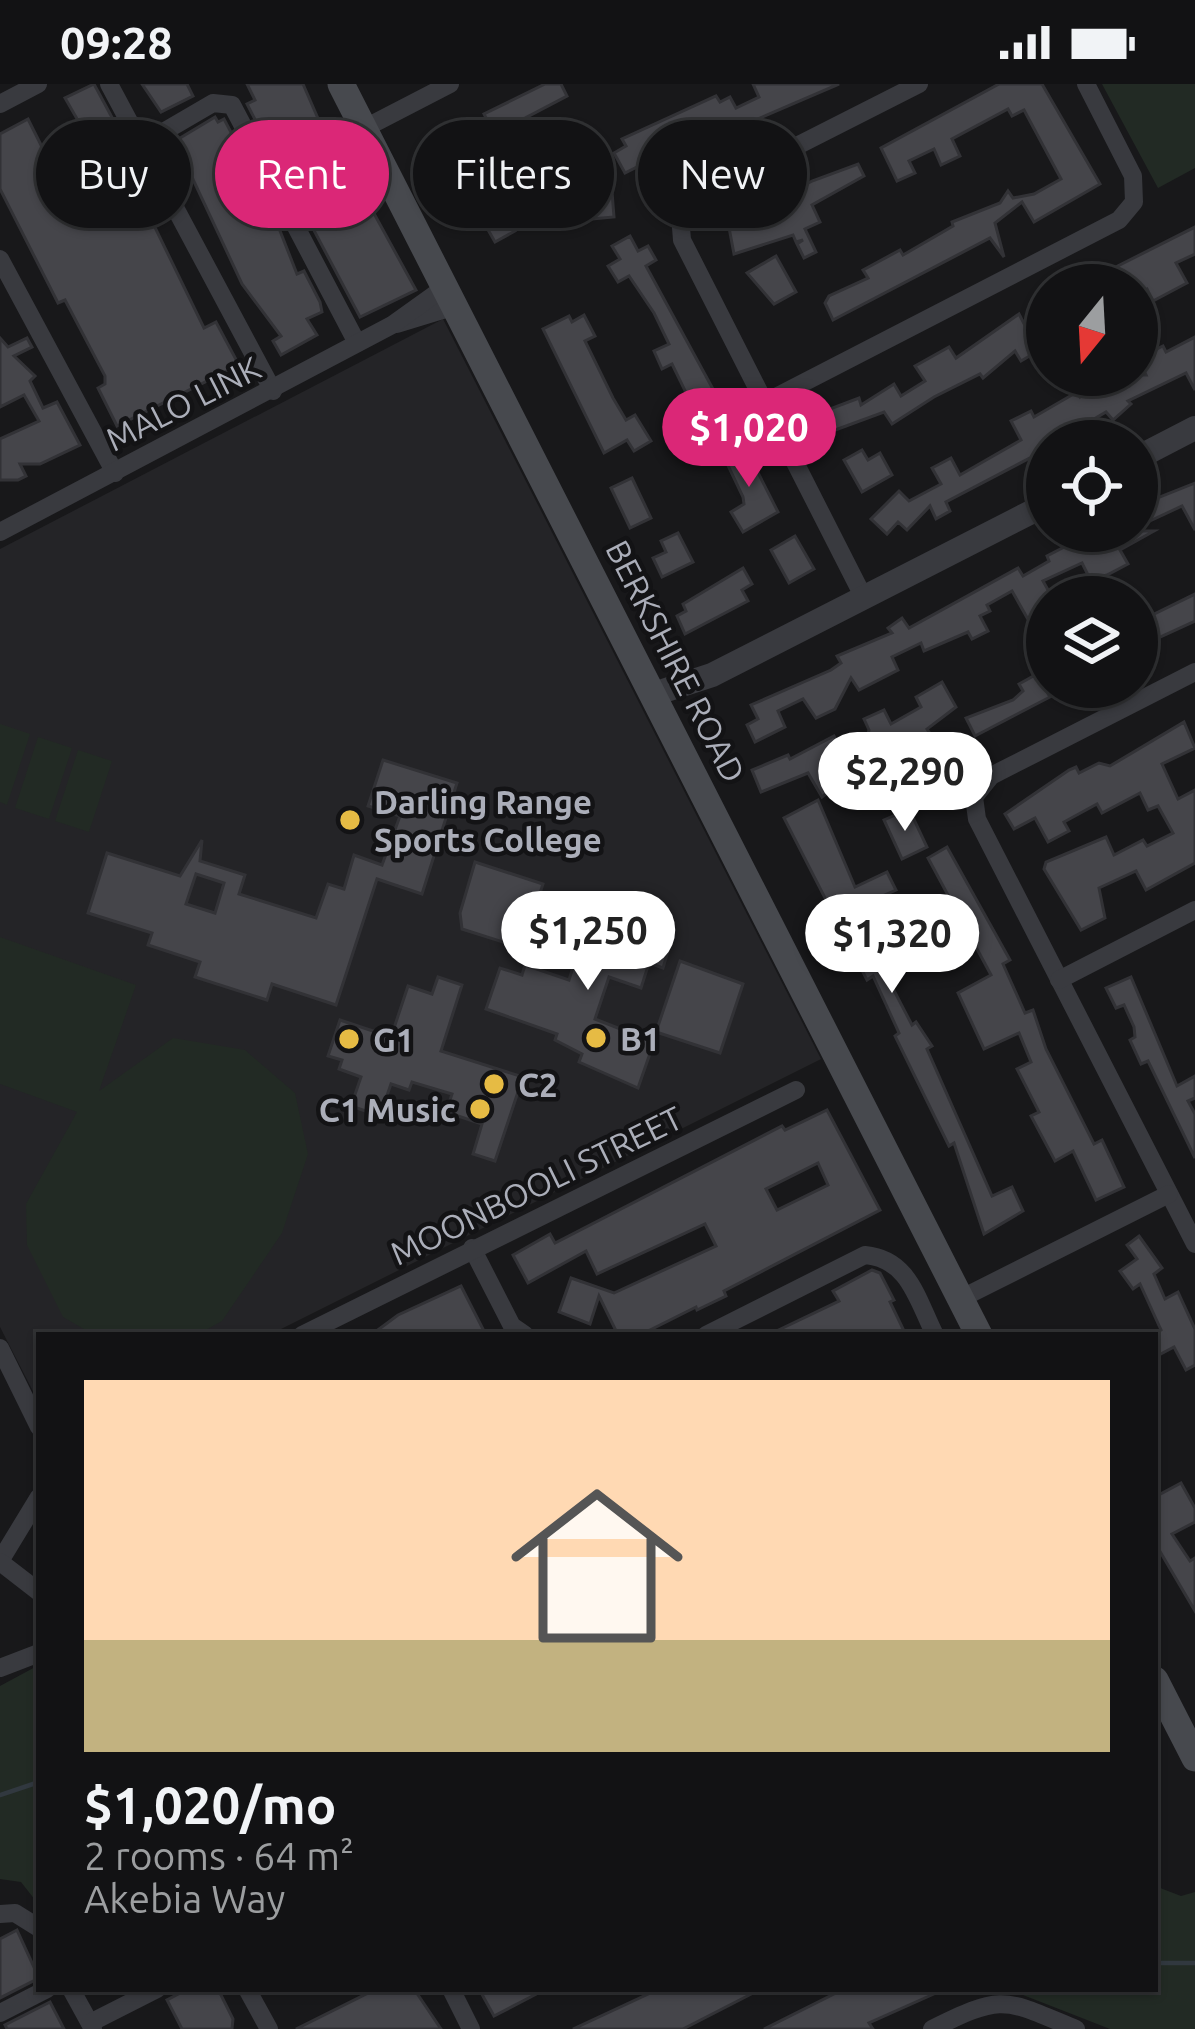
<!DOCTYPE html>
<meta charset="utf-8">
<style>
body{margin:0;font-family:Ubuntu,sans-serif;background:#1f2022;color:#f1f3f6;height:100vh;display:flex;flex-direction:column;font-size:45px;white-space:nowrap}
*{box-sizing:border-box;margin:0}
p{font-size:39px;color:#9c9ea0}
.icon{flex:none;width:66px;height:66px;fill:none;stroke:currentColor;stroke-width:2;stroke-linecap:round;stroke-linejoin:round}
.map{position:relative;flex:1;overflow:hidden}
.drawer{position:absolute;left:36px;top:1248px;width:1122px;height:660px;display:flex;flex-direction:column;background:#121214;border-radius:0px;box-shadow:0 3px 9px #0004,0 0 0 3px #313234}
.drawer>*{flex:none}
.banner{position:absolute;left:36px;top:36px;width:1125px;height:108px;display:flex;gap:24px}
.needle{width:78px;rotate:198deg}
.controls{position:absolute;left:1026px;top:180px;display:grid;gap:24px}
.controls a{display:grid;place-items:center;width:132px;height:132px;border-radius:50%;background:#121214;box-shadow:0 3px 9px #0004,0 0 0 3px #313234;font-size:60px}
.price{position:absolute;translate:-50% -102px;padding:0 27px;border-radius:42px;background:#fff;color:#222;font-size:39px;line-height:78px;filter:drop-shadow(0 3px 6px #0008)}
.price::after{content:'';position:absolute;left:50%;top:72px;width:36px;height:27px;margin-left:-18px;background:inherit;clip-path:polygon(0 0,100% 0,50% 100%)}
.price.current{background:#db2777;color:#fff}
ul{padding:0;list-style:none}
li{display:grid;align-content:center;gap:24px;height:636px;padding:0 48px}
li span{display:grid;place-items:center;height:372px;border-radius:0px;color:#555}
li>.icon{margin-inline-start:auto}
span .icon{width:216px;height:216px;fill:#fffc;stroke-width:1}
li b{font-size:51px}
.tag{padding:0 42px;border-radius:54px;background:#121214;box-shadow:0 3px 9px #0004,0 0 0 3px #313234;font-size:42px;line-height:108px}
.tag.current{background:#db2777;color:#fff}
.status{display:flex;justify-content:space-between;align-items:center;height:84px;padding:0 60px;background:#121214;direction:ltr}
.status svg{height:33px;fill:currentColor}
.map>svg:first-child{display:block}
.built{fill:#242427}
.green{fill:#222a24}
.lines{fill:none;stroke-linecap:round;stroke-linejoin:round}
.stream{stroke:#31383f;stroke-width:4.5}
.building{fill:#45454a;stroke:#323236;stroke-width:3;fill-rule:evenodd}
.minor{stroke:#393a3f;stroke-width:18}
.tertiary{stroke:#393a3f;stroke-width:24}
.secondary{stroke:#47494e;stroke-width:27}
.poi-dot{fill:#e6bb44;stroke:#131315;stroke-width:4.5}
.labels{text-anchor:middle;dominant-baseline:central;stroke-width:9;stroke-linejoin:round;paint-order:stroke}
.street-label{font-size:33px;fill:#abaeb9;stroke:#131315}
.poi-label{font-size:33px;font-weight:bold;fill:#abaeb9;stroke:#131315;text-anchor:start}
</style>
<div class="status"><b>09:28</b><svg viewBox="0 0 49 12"><path d="M0 12V9h3v3zM5 12V6h3v6zM10 12V3h3v9zM15 12V0h3v12zM26 1h20v11H26zM47 4h2v5h-2z"/></svg></div>
<div class="map">
<svg width="1195" height="1945" viewBox="0 0 1195 1945">
<rect width="100%" height="100%" fill="#18181a"/>
<polygon class="built" points="443,235 821,975 269,1251 39,1251 39,1319 0,1243 0,465"/>
<g class="green">
<polygon points="1102,0 1195,0 1195,84 1158,104"/>
<polygon points="0,640 30,650 7,721 0,718"/>
<polygon points="38,653 72,664 49,735 15,724"/>
<polygon points="78,666 112,677 89,748 55,737"/>
<polygon points="0,853 136,901 99,1007 173,954 245,966 295,1009 308,1070 282,1149 222,1237 197,1251 94,1251 63,1233 27,1161 26,1120 77,1028 0,1000"/>
<polygon points="39,1581 39,1821 21,1798 0,1795 0,1602"/>
<polygon points="1155,1802 1181,1812 1195,1808 1195,1945 1110,1945 1008,1905 1155,1905"/>
</g>
<g class="lines">
<g class="stream">
<polyline points="0,1711 39,1698"/>
<polyline points="1155,1879 1195,1879"/>
</g>
</g>
<g class="building">
<polygon points="94,0 115,39 88,54 65,14"/>
<polygon points="142,0 187,0 193,12 161,28"/>
<polygon points="247,0 303,0 327,55 332,53 416,206 360,233 275,73 283,69 272,46 263,51 247,20 255,16"/>
<polygon points="545,0 561,0 567,12 512,41 521,58 503,67 484,30"/>
<polygon points="753,0 839,0 716,53 714,49 648,94 641,81 625,89 614,69 626,62 622,55 716,12 720,18 730,13 736,24 759,13"/>
<polygon points="999,0 1042,0 1100,100 1034,138 1022,118 995,139 1004,173 990,154 833,236 825,219 829,212 868,194 863,186 900,166 903,171 953,142 952,138 1000,119 1008,107 1013,114 1034,110 1061,95 1024,26 1012,32 1008,25 952,55 960,72 941,81 934,65 909,77 915,89 897,97 881,64"/>
<polygon points="215,33 218,38 224,35 271,124 297,190 304,187 320,218 322,228 307,235 317,251 281,271 273,257 281,252 242,200 175,57"/>
<polygon points="28,35 73,125 129,90 204,244 216,238 239,281 117,342 98,304 105,300 105,292 65,216 58,219 0,105 0,50"/>
<polygon points="858,80 864,92 812,121 820,138 805,145 816,168 804,174 797,160 803,156 796,158 793,151 734,170 727,133 744,130 746,142 785,124 780,115 812,97"/>
<polygon points="592,88 593,96 611,95 614,133 591,135 590,115 581,115 579,89"/>
<polygon points="514,102 524,120 505,130 515,147 495,158 475,123"/>
<polygon points="1195,143 1195,170 1176,179 1187,199 1153,217 1147,205 1137,210 1137,201 1080,201"/>
<polygon points="630,152 638,167 648,162 656,176 646,182 714,307 691,319 672,280 662,285 654,267 669,260 654,229 629,192 618,198 608,182 620,175 612,162"/>
<polygon points="776,172 796,208 774,220 747,189"/>
<polygon points="1019,230 1030,251 1047,242 1047,262 1021,277 1015,267 983,294 980,290 934,313 892,340 884,328 827,349 819,329 859,314 861,321 894,300 901,312 925,297 915,282 949,263 956,274"/>
<polygon points="584,231 595,252 585,257 613,314 626,336 635,331 651,357 634,367 627,356 604,369 543,245 569,232 572,238"/>
<polygon points="1195,253 1195,306 1186,289 1128,317 1131,320 1113,336 1106,328 1057,357 1047,357 1047,365 946,418 950,427 936,435 930,422 907,446 898,438 887,450 871,435 899,407 909,417 941,400 932,384 951,374 960,391 1021,356 1011,337 1031,327 1034,333 1077,308 1080,313 1105,291 1146,291 1138,274 1163,262 1166,268"/>
<polygon points="0,254 8,263 27,254 32,263 14,272 35,292 30,297 43,324 57,318 80,361 40,380 20,380 26,392 18,396 0,396 0,355 39,337 24,311 0,323"/>
<polygon points="744,361 778,428 743,448 731,428 744,420 743,413 723,371"/>
<polygon points="862,366 868,376 880,369 892,391 862,408 844,376"/>
<polygon points="632,394 651,434 630,444 611,404"/>
<polygon points="1195,399 1195,446 1182,422 1137,443 1137,422"/>
<polygon points="1095,447 1154,447 1120,466 1128,480 1107,491 1090,495 1082,479 1043,497 1052,513 1047,513 1047,568 1039,568 1027,550 1034,546 1012,507 987,521 990,527 980,532 988,547 972,555 968,548 924,567 921,559 892,573 898,586 859,606 851,594 835,625 816,634 803,615 778,627 785,643 755,658 747,641 758,635 751,621 831,586 841,579 837,572 892,549 888,544 902,534 909,544 1018,484 1023,492 1049,477 1047,472"/>
<polygon points="678,449 693,478 662,493 653,474 666,468 661,457"/>
<polygon points="795,452 814,485 789,499 771,466"/>
<polygon points="743,484 752,500 742,506 748,517 685,550 677,532 686,527 683,520"/>
<polygon points="1195,510 1195,537 1147,559 1142,536"/>
<polygon points="1037,590 1050,613 975,652 966,634 1013,616 1023,607 1019,600"/>
<polygon points="942,598 956,623 927,645 933,654 918,661 902,718 885,713 893,688 860,678 869,646 864,635 884,626 891,640 921,623 916,613"/>
<polygon points="1184,638 1195,664 1162,680 1178,715 1195,706 1195,779 1146,806 1136,787 1099,804 1105,834 1081,846 1044,785 1046,778 1106,753 1114,771 1143,756 1147,762 1173,749 1158,722 1148,726 1140,709 1102,729 1097,720 1064,738 1069,747 1048,758 1035,734 1014,745 1005,730 1069,686 1076,683 1079,689 1099,679 1110,682"/>
<polygon points="834,652 847,674 826,686 838,701 822,713 808,689 761,708 752,686 788,671 790,675"/>
<path d="M383 676 457 699 422 810 377 795 336 921 272 900 267 916 195 893 200 878 148 861 152 849 88 829 107 769 180 792 202 756 200 777 245 791 239 810 316 834 328 800 344 805 354 771 382 781 400 732 368 722ZM196 790 224 799 215 829 186 820Z"/>
<polygon points="818,716 855,803 887,788 896,806 869,818 873,824 861,833 866,843 862,845 912,941 916,938 932,962 927,965 992,1112 1012,1103 1023,1127 984,1150 954,1059 949,1062 895,952 899,949 873,892 867,896 784,734"/>
<polygon points="909,725 927,763 902,775 884,736"/>
<polygon points="947,763 1010,876 1003,880 1025,929 1033,926 1046,965 1094,1060 1102,1056 1124,1103 1096,1116 1073,1067 1055,1077 1031,1032 1039,1028 1017,985 1031,978 1019,949 984,965 958,909 991,891 928,774"/>
<polygon points="475,778 543,800 522,864 462,845 460,829"/>
<polygon points="594,814 639,829 633,845 671,857 663,884 649,879 641,904 609,893 595,935 654,958 638,1004 579,978 582,970 555,956 557,950 486,925 500,884 522,891 525,881 569,896"/>
<polygon points="680,877 743,900 720,969 656,948"/>
<polygon points="438,893 462,901 441,967 523,993 495,1077 473,1070 482,1040 446,1028 452,1010 412,998 409,1006 391,1000 380,1032 351,1022 361,993 339,985 342,976 328,972 340,936 391,953 408,902 432,910"/>
<polygon points="1131,893 1177,1002 1195,992 1195,1014 1188,1017 1195,1030 1195,1074 1148,977 1141,980 1130,956 1135,953 1134,943 1124,921 1116,924 1106,904"/>
<path d="M827 1026 880 1126 724 1207 726 1212 697 1226 696 1223 640 1251H618L599 1212 590 1240 559 1228 571 1194 614 1209 716 1162 705 1140 597 1190 586 1167 528 1199 513 1171 550 1150 555 1159 782 1042 785 1046ZM818 1079 828 1101 777 1126 766 1105Z"/>
<polygon points="1139,1152 1162,1184 1154,1190 1165,1215 1178,1208 1195,1245 1195,1281 1186,1286 1174,1263 1155,1273 1155,1250 1161,1246 1140,1200 1133,1205 1120,1187 1137,1175 1127,1161"/>
<polygon points="872,1186 880,1189 894,1216 890,1218 906,1251 768,1251 839,1217 833,1207"/>
<polygon points="461,1202 486,1251 371,1251 398,1231"/>
<polygon points="1181,1399 1195,1424 1195,1438 1172,1450 1190,1477 1195,1474 1195,1527 1155,1459 1155,1413"/>
<polygon points="17,1846 39,1894 0,1914 0,1855"/>
<polygon points="188,1905 218,1905 233,1935 232,1945 182,1945 167,1916"/>
<polygon points="366,1905 414,1905 441,1945 296,1945 368,1909"/>
<polygon points="479,1905 546,1905 494,1932"/>
<polygon points="659,1905 761,1905 683,1945 573,1945"/>
<polygon points="844,1905 945,1905 869,1939 873,1945 764,1945"/>
<polygon points="50,1918 64,1945 7,1945 5,1941"/>
</g>
<g class="lines">
<g class="minor">
<polyline points="109,0 273,307"/>
<polyline points="0,20 38,0"/>
<polyline points="363,45 450,0"/>
<polyline points="141,61 213,19 232,21 357,259"/>
<polyline points="0,175 115,389"/>
<polyline points="397,240 456,222"/>
<polyline points="764,319 1119,136 1134,118 1133,92 1086,0"/>
<polyline points="0,448 392,241 445,203"/>
<polyline points="864,514 682,156 680,131 698,112 919,0"/>
<polyline points="1195,588 991,692 974,713 977,735 1195,1160"/>
<polyline points="1059,896 1195,826"/>
<polyline points="472,1164 512,1242 525,1251"/>
<polyline points="960,1215 1169,1110"/>
<polyline points="302,1251 796,1006"/>
<path d="M706 1251 865 1171C909 1175 917 1215 935 1251"/>
<polyline points="0,1264 39,1343"/>
<polyline points="0,1477 39,1413"/>
<polyline points="0,1478 39,1508"/>
<polyline points="0,1584 39,1569"/>
<polyline points="0,1830 15,1829 39,1844"/>
<polyline points="71,1905 93,1945"/>
<polyline points="247,1905 269,1945"/>
<polyline points="451,1905 471,1945"/>
<polyline points="0,1929 47,1905"/>
<polyline points="90,1939 157,1905"/>
<path d="M932 1945C1004 1909 1004 1915 1076 1945"/>
</g>
<g class="tertiary">
<polyline points="1137,374 1195,344"/>
<polyline points="654,610 712,591 1047,420"/>
</g>
<g class="secondary">
<polyline points="341,0 979,1251"/>
<polyline points="1155,1596 1195,1674"/>
</g>
</g>
<g class="poi-dot">
<circle cx="350" cy="736" r="12"/>
<circle cx="596" cy="954" r="12"/>
<circle cx="349" cy="955" r="12"/>
<circle cx="494" cy="1000" r="12"/>
<circle cx="480" cy="1025" r="12"/>
</g>
<g class="labels">
<g class="street-label">
<text transform="translate(183 319) rotate(-27)">MALO LINK</text>
<text transform="translate(676 577) rotate(63)">BERKSHIRE ROAD</text>
<text transform="translate(536 1101) rotate(-26)">MOONBOOLI STREET</text>
</g>
<g class="poi-label">
<text x="374" y="717">Darling Range<tspan x="374" dy="38">Sports College</tspan></text>
<text x="620" y="954">B1</text>
<text x="373" y="955">G1</text>
<text x="518" y="1000">C2</text>
<text x="456" y="1025" text-anchor="end">C1 Music</text>
</g>
</g>
</svg>
<div class="controls">
<a><svg class="needle" viewBox="-14 -14 28 28"><path d="M0-13l5 13h-10z" fill="#e53935"/><path d="M0 13l5-13h-10z" fill="#9c9ea0"/></svg></a>
<a><svg class="icon" aria-label="locate" viewBox="0 0 24 24"><circle cx="12" cy="12" r="6"/><path d="M12 2v4M12 18v4M2 12h4M18 12h4"/></svg></a>
<a><svg class="icon" aria-label="layers" viewBox="0 0 24 24"><path d="M12 4l9 5-9 5-9-5zM3 14l9 5 9-5"/></svg></a>
</div>
<b class="price current" style="left:749px;top:406px">$1,020</b>
<b class="price" style="left:905px;top:750px">$2,290</b>
<b class="price" style="left:588px;top:909px">$1,250</b>
<b class="price" style="left:892px;top:912px">$1,320</b>
<div class="banner">
<a class="tag">Buy</a>
<a class="tag current">Rent</a>
<a class="tag">Filters</a>
<a class="tag">New</a>
</div>
<section class="drawer">
<ul>
<li><span style="background:linear-gradient(#ffd9b3 70%,#c2b280 0)"><svg class="icon" aria-label="home" viewBox="0 0 24 24"><path d="M3 11l9-7 9 7M6 9v11h12V9"/></svg></span><div><b>$1,020/mo</b><p>2 rooms · 64 m²</p><p>Akebia Way</p></div></li>
</ul>
</section>
</div>
